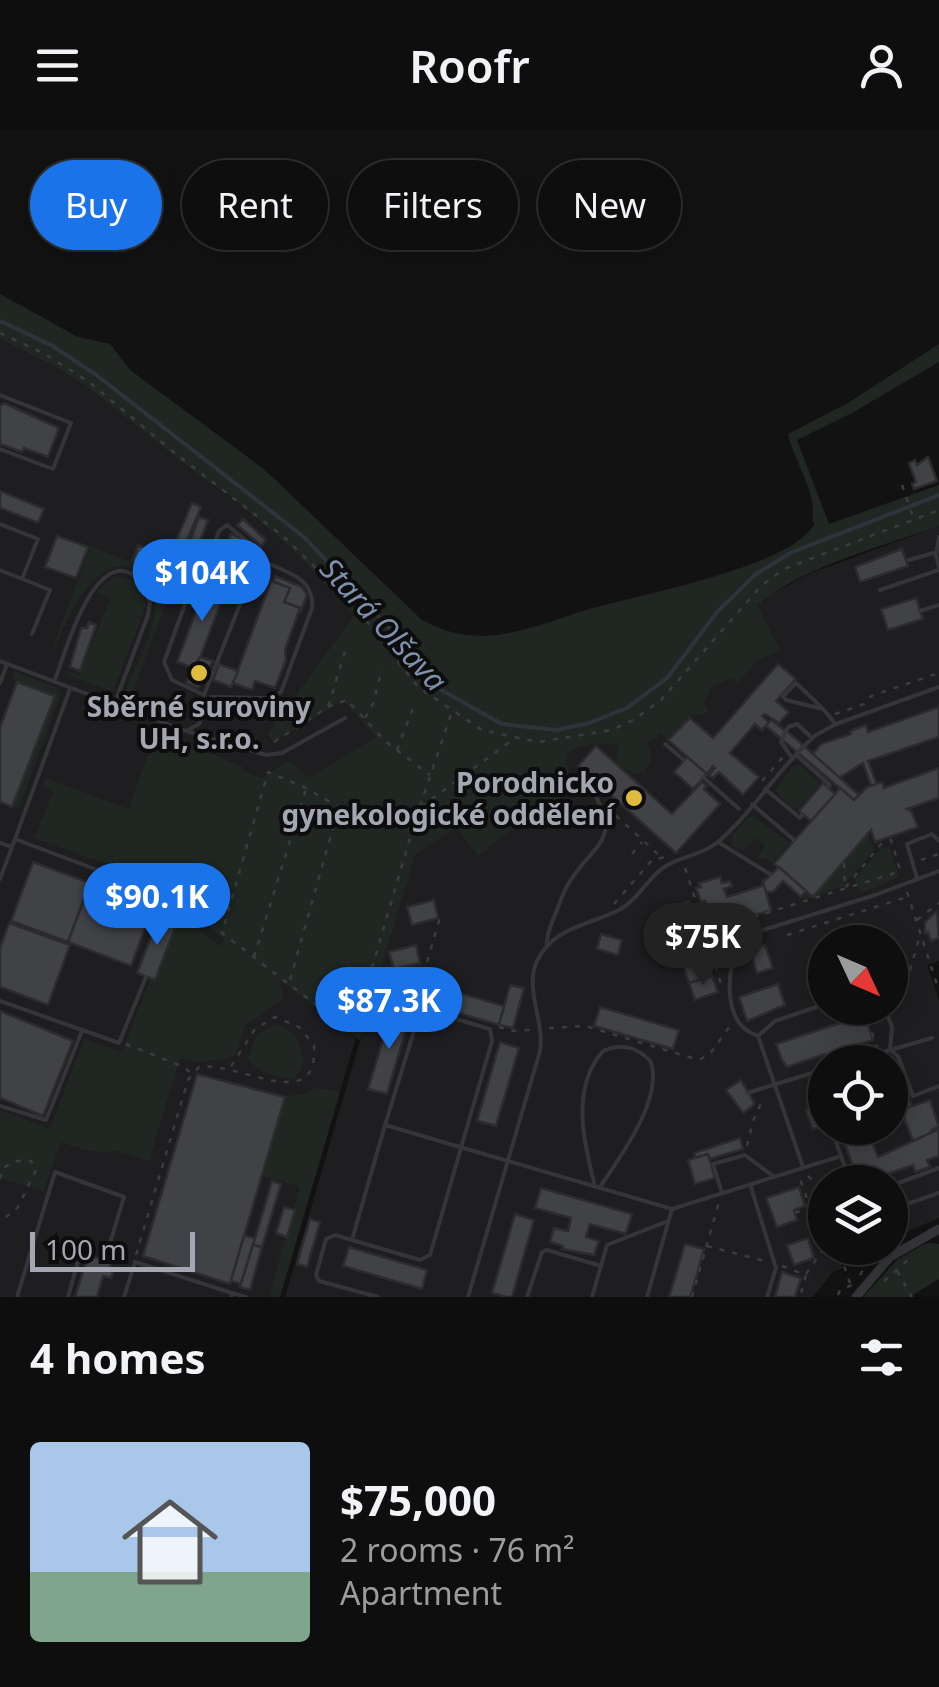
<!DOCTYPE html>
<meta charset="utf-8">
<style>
body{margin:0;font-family:"Noto Sans",sans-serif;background:#1c1c1c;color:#f1f3f6;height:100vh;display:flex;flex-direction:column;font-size:38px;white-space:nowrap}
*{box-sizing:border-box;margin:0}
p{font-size:32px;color:#9b9c9e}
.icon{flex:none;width:55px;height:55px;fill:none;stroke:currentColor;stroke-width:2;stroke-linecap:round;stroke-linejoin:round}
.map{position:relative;height:1167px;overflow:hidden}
.details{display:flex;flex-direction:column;background:#0e0e0e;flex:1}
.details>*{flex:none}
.guide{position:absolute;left:30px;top:30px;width:880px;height:90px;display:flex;gap:20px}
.needle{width:65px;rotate:134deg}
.controls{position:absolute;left:808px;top:795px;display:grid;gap:20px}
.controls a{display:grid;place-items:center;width:100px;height:100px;border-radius:50%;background:#0e0e0e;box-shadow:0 5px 25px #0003,0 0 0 2px #2e2e2e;font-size:50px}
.scale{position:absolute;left:30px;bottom:25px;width:165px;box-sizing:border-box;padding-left:10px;border:5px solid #a4a7b2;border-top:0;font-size:28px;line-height:35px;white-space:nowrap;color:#a4a7b2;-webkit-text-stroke:8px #0d0d0e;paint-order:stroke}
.price{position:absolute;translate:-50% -85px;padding:0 22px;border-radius:35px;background:#1a73e8;color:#fff;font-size:32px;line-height:65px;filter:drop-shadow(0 2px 5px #0008)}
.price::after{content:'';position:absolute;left:50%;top:60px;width:30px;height:22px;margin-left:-15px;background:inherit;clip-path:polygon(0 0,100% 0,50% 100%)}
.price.on{background:#222;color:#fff}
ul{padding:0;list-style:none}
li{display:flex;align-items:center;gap:30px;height:250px;padding:0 30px}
li span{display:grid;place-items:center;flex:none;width:280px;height:200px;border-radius:10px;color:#555}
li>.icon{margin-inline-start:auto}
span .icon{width:120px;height:120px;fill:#fffc;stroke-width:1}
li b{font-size:42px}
h2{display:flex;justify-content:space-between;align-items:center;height:120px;padding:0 30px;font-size:42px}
.tag{padding:0 35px;border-radius:45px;background:#0e0e0e;box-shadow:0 5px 25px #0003,0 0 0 2px #2e2e2e;font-size:35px;line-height:90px}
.tag.on{background:#1a73e8;color:#fff}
header{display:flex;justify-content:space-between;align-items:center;height:130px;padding:0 30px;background:#0e0e0e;font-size:45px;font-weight:600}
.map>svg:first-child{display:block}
.built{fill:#1e1e20;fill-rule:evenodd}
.green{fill:#202722}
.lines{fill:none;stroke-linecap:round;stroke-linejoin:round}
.stream{stroke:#2e343c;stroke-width:4}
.building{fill:#414246;stroke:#2c2c2f;stroke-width:2.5}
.path{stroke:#3b3c40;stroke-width:2.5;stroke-dasharray:5 8;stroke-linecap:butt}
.lane{stroke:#353539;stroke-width:4}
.street{stroke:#353539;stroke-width:9}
.poi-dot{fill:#dfbc3e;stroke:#0d0d0e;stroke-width:4}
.labels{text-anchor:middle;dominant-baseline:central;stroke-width:8;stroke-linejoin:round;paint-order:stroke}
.poi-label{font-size:28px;font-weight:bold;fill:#a4a7b2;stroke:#0d0d0e}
.water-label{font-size:30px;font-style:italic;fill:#7e90aa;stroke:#0d0d0e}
</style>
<header><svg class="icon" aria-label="menu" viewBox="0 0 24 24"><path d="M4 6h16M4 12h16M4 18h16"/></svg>Roofr<svg class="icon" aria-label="person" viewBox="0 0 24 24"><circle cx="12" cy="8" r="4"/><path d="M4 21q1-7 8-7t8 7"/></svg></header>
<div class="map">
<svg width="939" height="1167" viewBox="0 0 939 1167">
<rect width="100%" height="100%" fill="#121213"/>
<g class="built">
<polygon points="0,209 50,234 86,256 202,348 231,367 291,418 354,485 267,606 274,612 343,571 377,607 309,649 289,630 262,648 188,782 356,907 280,1167 0,1167"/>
<path d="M939 396V831L927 835 939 871V1088L890 1109V1052H825V1118H851L837 1123 843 1138 833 1142 813 1167H285L414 726 565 620 755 473H763L770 465 809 444ZM825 812H890V878H825ZM825 932H890V998H825Z"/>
</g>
<g class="green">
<path d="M0 164 78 207 110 214 130 240 265 340 422 490C447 503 468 508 497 505 527 501 557 489 586 480 634 466 794 437 815 393L812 391C818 363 794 332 788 304L848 273 939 214V232L852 283 797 310 829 394 939 355V396C892 413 796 439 762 473H756C765 489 770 504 781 520L757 531 737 554 732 548 712 557 704 572 708 582 703 585H692L667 609 661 604 647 612 652 628 644 643 634 644 615 633 619 616C601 612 582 613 566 624L569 646 559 657 564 664 555 674 562 682 555 689 541 675 478 726 456 697 415 725 360 910 279 850 284 868 245 895 237 923 231 928 198 932 180 928 149 1031 115 1020C97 1026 77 1017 60 1012L44 1061 0 1048V980L50 999 84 909 122 922 177 781 219 816 225 810 188 782 192 764 34 708 53 662 42 657 46 648 128 679 157 602 243 637 242 641 262 648 289 630 309 648 376 607 343 571 274 612 267 605 354 485 291 418 231 367 202 348 86 256 50 234 0 209Z"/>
<path d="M91 416 175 450 131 566 135 569 133 576 125 572 123 567C132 543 158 496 155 471 154 459 145 446 134 440 95 420 65 494 54 520L52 519Z"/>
<path d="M114 447C134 446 144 457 146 475L113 562 65 544 66 541 80 545 110 469 96 462Z"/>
<polygon points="14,541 58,558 61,564 19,678 12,677 55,567 12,550"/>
<polygon points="799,635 820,653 797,679 790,677 776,660 793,636"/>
<polygon points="754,686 789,713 772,733 767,728 757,728 765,716 756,708 744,720 731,716 732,706 748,688"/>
<polygon points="868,704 874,720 843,756 806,769 801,767 806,760 814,765"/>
<polygon points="889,716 899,747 862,763 855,749 881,719"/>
<path d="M275 894C296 900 302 914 303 936L294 949C278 947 256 943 248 928L256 906Z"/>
<polygon points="316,958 340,962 280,1167 269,1167 300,1057 263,1046 285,966 306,964"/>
<polygon points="926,1113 939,1114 939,1149 909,1167 863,1167 898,1129"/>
</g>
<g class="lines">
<polyline class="stream" points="0,191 51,215 95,244 304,407 393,502 434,556 502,594 557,600 589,593 627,578 667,548 718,481 755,445 790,423 939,365"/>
</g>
<g class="building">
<polygon points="4,273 59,298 48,327 24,318 22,322 0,314 0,276"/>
<polygon points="928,327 937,351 914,359 912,354 916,352 909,333 915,330 917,335"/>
<polygon points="0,361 44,379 38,393 0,378"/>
<polygon points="192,373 201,377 185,415 176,411"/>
<polygon points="199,387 208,390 193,430 184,427"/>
<polygon points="243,389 266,410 261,416 237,395"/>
<polygon points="231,404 244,409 233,437 220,432"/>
<polygon points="57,406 88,417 76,448 45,437"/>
<polygon points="138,415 181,432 174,448 132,432"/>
<polygon points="902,419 908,436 860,452 855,437"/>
<polygon points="275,446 302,457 307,465 301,481 300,478 284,472 290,458 273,452"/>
<polygon points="208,449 227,456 196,539 177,532"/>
<polygon points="271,451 290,458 284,472 300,478 285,520 286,530 275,558 255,551 252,560 233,553"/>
<polygon points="916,468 923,489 888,500 881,479"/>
<polygon points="89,492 96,495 80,541 70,537 81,498 87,498"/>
<polygon points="200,527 213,531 198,558 186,553"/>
<polygon points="219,534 238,541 231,557 213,550"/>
<polygon points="778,534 796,549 776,571 789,582 779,593 765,584 762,586 769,592 762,600 755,594 730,623 759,647 743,665 719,642 713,648 709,645 715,638 713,636 707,644 668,610 690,588 713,608"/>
<polygon points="17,552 55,566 12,677 0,672 0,597"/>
<polygon points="939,577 939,607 868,631 877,654 871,656 863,633 839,648 812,625 821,614 851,604 850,601 866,595 868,602"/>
<polygon points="771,590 795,608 859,665 854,670 766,596"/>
<polygon points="596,616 672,684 702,652 707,656 704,659 720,674 676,723 578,636"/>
<polygon points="687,627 707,644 693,659 674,642"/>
<polygon points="939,638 939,668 907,679 911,681 918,697 875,712 871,700 813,767 774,734 840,658 854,670 867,657 882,652 884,658"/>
<polygon points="823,653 835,664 811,691 799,681"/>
<polygon points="33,732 90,753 68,812 11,791"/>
<polygon points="779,737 806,761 801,767 783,751 773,762 766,762 763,752"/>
<polygon points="720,747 722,753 730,751 732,756 724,759 727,767 762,756 763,752 771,780 714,798 705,771 701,772 696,758 701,757 699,753"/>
<polygon points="90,753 153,777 131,836 68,812"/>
<polygon points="434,770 438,788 412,795 407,777"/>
<polygon points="689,771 691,777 695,776 699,788 694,789 712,846 689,853 665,779"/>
<polygon points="937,781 939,808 931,811 928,802 925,803 925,792"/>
<polygon points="159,786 177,793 155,850 137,843"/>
<polygon points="9,793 70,815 48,875 0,857 0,818"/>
<polygon points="601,804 622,810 618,825 597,819"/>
<polygon points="416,815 420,833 394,839 389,822"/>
<polygon points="765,815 773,838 757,843 750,820"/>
<polygon points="712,846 718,862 695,870 689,853"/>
<polygon points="426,853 504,876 499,895 421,872"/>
<polygon points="778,854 785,875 747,891 739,867"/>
<polygon points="510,855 524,858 513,898 499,895"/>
<polygon points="600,877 679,900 673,919 594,896"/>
<polygon points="392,880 410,886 387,964 368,959"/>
<polygon points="0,881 73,911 43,986 0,968"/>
<polygon points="865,885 873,910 830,923 831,927 827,928 825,924 787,937 782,930 776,914"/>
<polygon points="500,912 519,918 496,996 477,991"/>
<polygon points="197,944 285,967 230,1154 143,1126"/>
<polygon points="890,946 900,974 910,971 912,976 890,984"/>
<polygon points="741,950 755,974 743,983 726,960"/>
<polygon points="825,965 825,995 813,999 806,980 817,976 814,969"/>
<polygon points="930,970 939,997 931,1000 932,1005 913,1011 901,980"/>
<polygon points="867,998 878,1027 939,999 939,1026 927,1030 930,1037 915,1042 913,1035 884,1045 886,1050 881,1052 863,1052 861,1047 857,1049 840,999"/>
<polygon points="740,1008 743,1019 710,1029 708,1024 696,1028 694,1023"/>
<polygon points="708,1024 715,1048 695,1054 688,1030"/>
<polygon points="272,1051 281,1054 262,1117 253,1115"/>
<polygon points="799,1057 805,1076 794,1080 797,1090 777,1097 766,1068"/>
<polygon points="541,1058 632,1084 626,1104 590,1094 586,1107 599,1111 594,1125 562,1119 563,1116 550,1112 554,1098 568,1101 571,1088 535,1078"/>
<polygon points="284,1077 295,1080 287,1107 276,1103"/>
<polygon points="515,1084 534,1090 512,1167 506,1167 492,1163"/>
<polygon points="310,1089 320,1092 307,1137 297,1134"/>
<polygon points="244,1106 255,1108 241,1154 231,1151"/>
<polygon points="808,1108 814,1128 794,1135 787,1115"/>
<polygon points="685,1114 704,1119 696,1148 690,1167 669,1167"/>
<polygon points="253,1115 262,1117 250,1160 240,1157"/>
<polygon points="349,1117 427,1140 422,1159 343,1136"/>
<polygon points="88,1125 111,1132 110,1137 114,1138 111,1148 103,1146 97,1167 75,1167"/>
<polygon points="782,1142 801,1148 795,1167 775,1167"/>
</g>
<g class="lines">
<g class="path">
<polyline points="0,203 45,224 89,252 176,324 284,407 354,475 418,557 482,600 538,612 612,600 635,589 661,570 761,456 784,439 939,380"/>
<polyline points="902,355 913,387"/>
<polyline points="328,577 347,570 386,612 430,645"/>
<polyline points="835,584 864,574 871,566 939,543"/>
<polyline points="365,588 373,574 382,539"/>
<polyline points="274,612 328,577 346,518"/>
<polyline points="397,620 415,573"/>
<polyline points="762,651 783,627"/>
<polyline points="610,674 614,684 660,726"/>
<polyline points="421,677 515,608"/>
<polyline points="413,699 369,681 350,684 306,658 268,642 222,803 353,903 415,691 452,581"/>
<polyline points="632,724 642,712"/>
<polyline points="921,730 939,724"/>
<polyline points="844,733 845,758 881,714 891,710 900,740"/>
<polyline points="685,738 706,802 901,741"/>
<polyline points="907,762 939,861"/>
<polyline points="614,774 652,730 665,727"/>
<polyline points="917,790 939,773"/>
<polyline points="787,805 907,767"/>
<polyline points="712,823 721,854"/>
<polyline points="254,827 306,659"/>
<polyline points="290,850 338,680"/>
<polyline points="890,854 908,847 920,805"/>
<polyline points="424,875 415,873 441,784"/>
<polyline points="863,878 877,917"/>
<polyline points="499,897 511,901 531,900"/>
<polyline points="549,898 585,896 699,930 710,924 732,893"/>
<polyline points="126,914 184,937 191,943"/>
<polyline points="747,1016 753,991 764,967"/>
<polyline points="808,1046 825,1062"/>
<polyline points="0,1049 3,1038 15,1031 31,1031 36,1040 18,1077 0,1092"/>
<polyline points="795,1083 810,1077 799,1046"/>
<polyline points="890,1113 911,1102"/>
<polyline points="707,1116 765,1131"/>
<polyline points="840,1124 851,1156"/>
<path d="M136 1125 188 950 199 937C240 931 319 987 314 915L299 897 275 887 255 899 230 938"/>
<polyline points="782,1136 806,1145 800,1167"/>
<polyline points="897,1141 912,1167"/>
<polyline points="806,1144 825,1117"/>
<polyline points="860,1145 869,1130 884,1118"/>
<polyline points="884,1151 908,1130"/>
<polyline points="838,1165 840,1160 852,1155"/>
<polyline points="692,1167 719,1072"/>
</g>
<g class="lane">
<polyline points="0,265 71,293 53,339 0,319"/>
<polyline points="0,394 38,409 22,449"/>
<polyline points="939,407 936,425 939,437"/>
<polyline points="909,430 937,422"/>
<polyline points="207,434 219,401 227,395 257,419 263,433"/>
<polyline points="0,440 50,460 32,504"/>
<polyline points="880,460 939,440"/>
<polyline points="920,481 939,475"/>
<polyline points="0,531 186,601 266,625 282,623 345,588"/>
<path d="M54 552C65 525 98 399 144 455L150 473 148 485 114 575"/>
<polyline points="0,553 7,534"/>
<path d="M202 564 172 550 164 532 196 444C210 428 232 442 249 448"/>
<path d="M823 579 786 570 783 566 796 553C809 566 825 578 835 594"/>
<path d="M186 601 199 594 211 567 271 568 281 562 312 478C315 449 289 443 267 433L254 439 204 565"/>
<polyline points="665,614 684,630"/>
<polyline points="796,625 830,655 827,657"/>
<polyline points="793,629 781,612 788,597 797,594 812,608"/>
<polyline points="703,647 739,679"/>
<polyline points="765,659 800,688 803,684"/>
<polyline points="752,674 794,710"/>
<polyline points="15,709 70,559"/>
<polyline points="718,712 770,744"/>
<polyline points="0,713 12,717"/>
<polyline points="917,748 907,714 932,704 939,711"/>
<polyline points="0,749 15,709 172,768 174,773 168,789"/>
<path d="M547 817C546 806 550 798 554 787 559 776 563 761 570 751 597 710 623 711 590 656"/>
<polyline points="710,817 744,806"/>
<polyline points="0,871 119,913 146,847"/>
<polyline points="758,906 775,891 825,874"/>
<polyline points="932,908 890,920 898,926 913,966 939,956"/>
<polyline points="848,932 890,920 892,897 885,878"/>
<polyline points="747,963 825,939"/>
<polyline points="0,976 46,990 82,901"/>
<polyline points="831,998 841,1026"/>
<path d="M803 1037 758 906C753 904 748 902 744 898 722 879 728 826 744 806L875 765 939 741"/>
<polyline points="750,1054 776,1138 767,1167"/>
<path d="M595 1056C584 1014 570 958 603 921 621 913 638 917 651 932 663 970 620 1027 600 1057"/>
<polyline points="890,1056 939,1038"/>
<polyline points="722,1063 713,1034 745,1025 773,1046"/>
<polyline points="890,1080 939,1063"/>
<polyline points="352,1110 385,995 672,1079"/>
<polyline points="17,1167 55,1042 124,1067 106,1126"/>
<polyline points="68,1167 80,1124"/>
<polyline points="124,1167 135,1132 232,1163"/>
<polyline points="231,1167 232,1163 246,1167"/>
<polyline points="378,1167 319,1151 316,1145 326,1109 335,1105 420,1130 430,1125 492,911 490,899 429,881 419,885 385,995"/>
<path d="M468 1167 540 921C545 892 524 858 537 831 553 797 590 795 619 780 637 771 647 749 663 738 679 726 701 726 718 712 754 681 779 637 816 605L836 594 939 557"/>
<polyline points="527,1167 542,1122 547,1120 601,1136"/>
<polyline points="592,1167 607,1115 668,1091"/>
<polyline points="647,1167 672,1079 841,1026 850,1052"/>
</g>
<polyline class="street" points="856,1167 890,1127 939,1099"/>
</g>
<g class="poi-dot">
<circle cx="199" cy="543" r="10"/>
<circle cx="634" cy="668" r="10"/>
</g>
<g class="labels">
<g class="poi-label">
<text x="199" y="576">Sběrné suroviny<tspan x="199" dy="32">UH, s.r.o.</tspan></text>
<text x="614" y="652" text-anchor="end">Porodnicko<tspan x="614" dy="32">gynekologické oddělení</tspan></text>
</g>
<g class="water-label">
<text transform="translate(384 494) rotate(47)">Stará Olšava</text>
</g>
</g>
</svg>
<div class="controls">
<a><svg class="needle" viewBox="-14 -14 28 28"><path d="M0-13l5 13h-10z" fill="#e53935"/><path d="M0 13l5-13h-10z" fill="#9b9c9e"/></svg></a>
<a><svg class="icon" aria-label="locate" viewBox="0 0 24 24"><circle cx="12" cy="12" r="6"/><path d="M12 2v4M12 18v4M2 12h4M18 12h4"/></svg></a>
<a><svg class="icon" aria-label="layers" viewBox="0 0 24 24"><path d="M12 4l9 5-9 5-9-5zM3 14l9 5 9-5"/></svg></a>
</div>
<div class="scale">100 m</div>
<b class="price" style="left:202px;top:494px">$104K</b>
<b class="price" style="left:157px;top:818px">$90.1K</b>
<b class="price on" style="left:703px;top:858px">$75K</b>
<b class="price" style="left:389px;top:922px">$87.3K</b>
<div class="guide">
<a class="tag on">Buy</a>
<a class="tag">Rent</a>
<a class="tag">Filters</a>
<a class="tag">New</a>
</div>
</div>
<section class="details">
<h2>4 homes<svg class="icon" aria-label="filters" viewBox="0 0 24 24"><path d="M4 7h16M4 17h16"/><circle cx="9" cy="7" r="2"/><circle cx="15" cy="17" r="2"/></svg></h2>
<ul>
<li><span style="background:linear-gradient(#a9c7e8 65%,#7fa58c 0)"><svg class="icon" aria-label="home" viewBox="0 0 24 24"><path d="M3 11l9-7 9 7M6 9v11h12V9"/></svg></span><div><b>$75,000</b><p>2 rooms · 76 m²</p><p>Apartment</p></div></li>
</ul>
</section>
